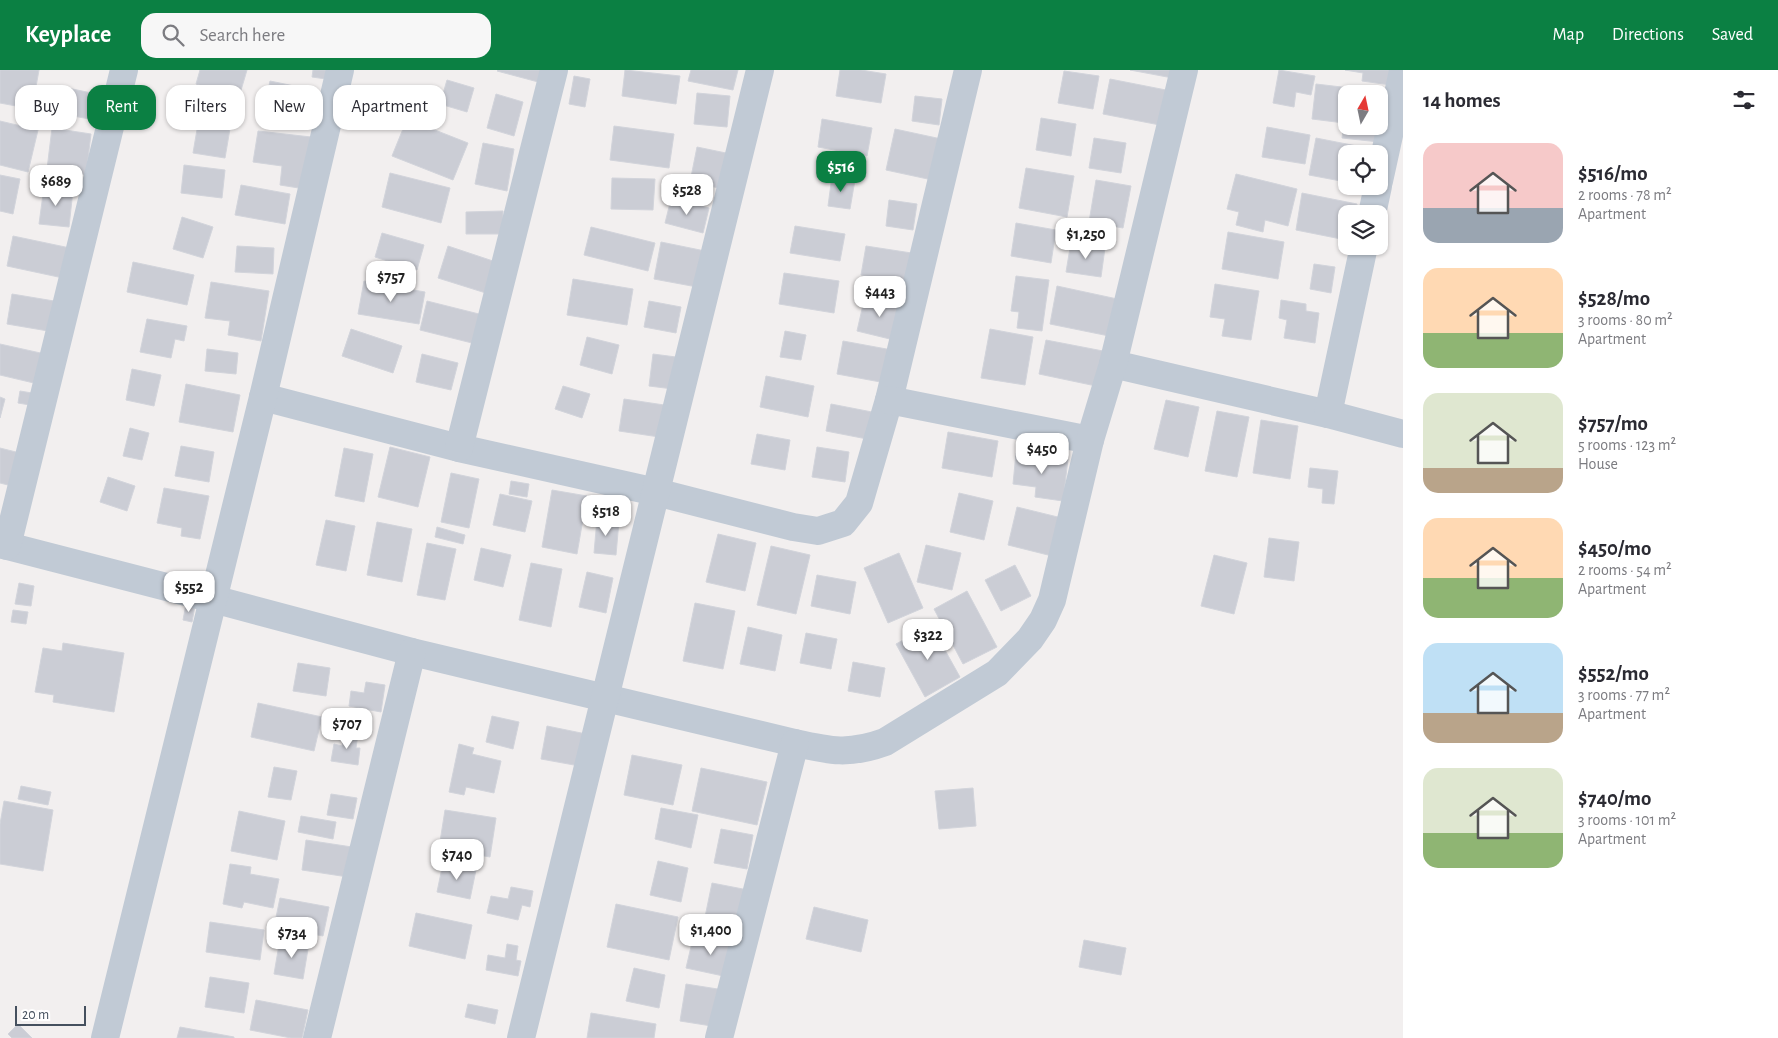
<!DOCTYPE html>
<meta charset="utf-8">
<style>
body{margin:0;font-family:"Alegreya Sans",sans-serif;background:#f7f7f7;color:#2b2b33;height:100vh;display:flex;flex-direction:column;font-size:19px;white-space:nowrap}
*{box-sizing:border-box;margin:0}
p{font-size:16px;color:#7c7c81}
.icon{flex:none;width:28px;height:28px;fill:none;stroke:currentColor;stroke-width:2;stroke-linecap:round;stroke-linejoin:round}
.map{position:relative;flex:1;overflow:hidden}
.drawer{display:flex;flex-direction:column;background:#fff;width:375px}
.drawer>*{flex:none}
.banner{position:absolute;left:15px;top:15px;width:475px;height:45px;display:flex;gap:10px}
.needle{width:32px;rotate:9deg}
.fabs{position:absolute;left:1338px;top:15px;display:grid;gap:10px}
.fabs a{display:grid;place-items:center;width:50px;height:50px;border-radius:10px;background:#fff;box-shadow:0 1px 4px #0004;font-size:25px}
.scale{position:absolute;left:15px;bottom:12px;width:71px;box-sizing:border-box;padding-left:5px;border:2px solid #45505e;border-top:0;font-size:14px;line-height:18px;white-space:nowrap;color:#45505e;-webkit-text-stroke:4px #fff;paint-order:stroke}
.price{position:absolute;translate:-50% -42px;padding:0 11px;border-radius:10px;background:#fff;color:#222;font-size:16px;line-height:32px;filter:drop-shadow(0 1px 2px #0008)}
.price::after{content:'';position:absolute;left:50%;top:30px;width:15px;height:11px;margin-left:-8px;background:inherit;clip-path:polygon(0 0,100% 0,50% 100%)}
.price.on{background:#0b8043;color:#fff}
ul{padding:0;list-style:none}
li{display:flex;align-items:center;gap:15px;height:125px;padding:0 20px}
li span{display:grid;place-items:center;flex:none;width:140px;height:100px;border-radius:15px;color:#555}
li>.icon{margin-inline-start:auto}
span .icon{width:60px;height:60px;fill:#fffc;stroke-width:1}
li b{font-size:21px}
h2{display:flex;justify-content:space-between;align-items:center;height:60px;padding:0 20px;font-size:21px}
.tag{padding:0 18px;border-radius:15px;background:#fff;box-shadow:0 1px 4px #0004;font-size:18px;line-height:45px}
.tag.on{background:#0b8043;color:#fff}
header{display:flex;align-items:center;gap:30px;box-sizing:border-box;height:70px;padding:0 25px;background:#0b8043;color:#fff}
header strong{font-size:24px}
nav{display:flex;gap:28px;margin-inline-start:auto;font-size:18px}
.search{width:350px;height:45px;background:#f7f7f7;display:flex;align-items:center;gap:12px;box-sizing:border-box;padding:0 18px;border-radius:15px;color:#7c7c81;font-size:19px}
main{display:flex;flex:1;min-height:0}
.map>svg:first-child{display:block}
.building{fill:#cbcdd5;stroke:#d2d4db;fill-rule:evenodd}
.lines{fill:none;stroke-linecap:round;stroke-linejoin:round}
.minor{stroke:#c1cad5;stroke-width:28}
</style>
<header>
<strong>Keyplace</strong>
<div class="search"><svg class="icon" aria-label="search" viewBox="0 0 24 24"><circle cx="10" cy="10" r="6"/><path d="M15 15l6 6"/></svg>Search here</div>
<nav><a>Map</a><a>Directions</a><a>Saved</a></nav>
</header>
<main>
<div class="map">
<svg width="1403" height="968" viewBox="0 0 1403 968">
<rect width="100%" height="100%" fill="#f2efef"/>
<g class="building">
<polygon points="0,0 39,0 32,39 0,33"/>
<polygon points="200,0 247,0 239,27 196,14"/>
<polygon points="313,0 327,0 326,9 312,7"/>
<polygon points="498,0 545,0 542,13 497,1"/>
<polygon points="625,0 680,6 676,34 622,26"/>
<polygon points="691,0 738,0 733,20 688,11"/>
<polygon points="840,0 861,0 886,4 881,33 836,26"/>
<polygon points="1130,0 1180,0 1178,9"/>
<polygon points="1279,0 1315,6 1311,25 1296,22 1294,37 1273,33"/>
<polygon points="1345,0 1393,0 1391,15 1362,11 1363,3"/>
<polygon points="1064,1 1099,6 1093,39 1058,33"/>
<polygon points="574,6 590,9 585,37 569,34"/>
<polygon points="1110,9 1171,21 1165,56 1103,44"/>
<polygon points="447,10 474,18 467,42 440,34"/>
<polygon points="270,11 299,17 293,45 264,39"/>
<path d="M1316 14 1384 22 1379 72 1342 68 1344 53 1312 49ZM1346 24H1379V56H1346Z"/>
<polygon points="63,17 101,25 95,50 57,43"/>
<polygon points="697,23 730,26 727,57 694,54"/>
<polygon points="496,24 523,32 514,66 487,58"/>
<polygon points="915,26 942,29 939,55 912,51"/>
<polygon points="200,42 232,47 225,88 193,83"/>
<polygon points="1041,48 1076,54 1071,86 1036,80"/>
<polygon points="407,49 468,73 453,110 392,86"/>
<polygon points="822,49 872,58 867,86 818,77"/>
<polygon points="0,51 38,60 28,102 0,95"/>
<polygon points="614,56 674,64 669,98 610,90"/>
<polygon points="1267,57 1310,65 1305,94 1262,87"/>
<polygon points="52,58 91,64 86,105 47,99"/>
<polygon points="895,59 946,70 937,111 886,100"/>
<polygon points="258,61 311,67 305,119 280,115 282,96 253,92"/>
<polygon points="1094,68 1126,73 1121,103 1089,98"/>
<polygon points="1316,68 1367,78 1366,84 1346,84 1346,112 1309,105"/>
<polygon points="483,73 514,79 507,121 475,114"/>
<polygon points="697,77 726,83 719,118 690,112"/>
<polygon points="184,95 225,100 222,128 181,123"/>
<polygon points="1026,98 1074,106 1067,147 1019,138"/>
<polygon points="390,103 450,118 441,153 382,137"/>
<polygon points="1236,104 1297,119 1288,156 1265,150 1263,162 1236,155 1239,142 1227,139"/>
<polygon points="0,105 20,109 13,144 0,141"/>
<polygon points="832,106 855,110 850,139 828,136"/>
<polygon points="612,108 655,109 653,140 611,139"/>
<polygon points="1096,110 1131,116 1123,158 1089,152"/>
<polygon points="241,115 290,124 285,154 235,145"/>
<polygon points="44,117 73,120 69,157 39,154"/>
<polygon points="1302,123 1357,134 1356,144 1346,144 1346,170 1296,160"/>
<polygon points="671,129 709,138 703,163 665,153"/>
<polygon points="889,130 917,134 913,160 886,156"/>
<polygon points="503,141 503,164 466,164 466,142"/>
<polygon points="182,147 213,157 203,188 173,179"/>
<polygon points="1016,153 1056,160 1051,193 1011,186"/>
<polygon points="795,156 845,164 840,191 790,183"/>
<polygon points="591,157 655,173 648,201 584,185"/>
<polygon points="1228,162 1284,172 1278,209 1222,199"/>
<polygon points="382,163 424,175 417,200 375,187"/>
<polygon points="13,166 70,178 63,208 7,196"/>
<polygon points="661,172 705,181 697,217 654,209"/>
<polygon points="1071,172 1105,178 1101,207 1066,202"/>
<polygon points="237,176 274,178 273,204 235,202"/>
<polygon points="448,176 499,193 489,224 438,208"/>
<polygon points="866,176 918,184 913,213 861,205"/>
<polygon points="133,192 194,205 187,235 127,222"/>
<polygon points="1314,194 1335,197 1331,223 1310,219"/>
<polygon points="784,203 839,211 834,243 779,234"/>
<polygon points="1016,206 1049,210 1042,261 1017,258 1019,242 1011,241"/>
<polygon points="573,209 633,219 627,255 567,245"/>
<polygon points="364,211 425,222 419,254 358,244"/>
<polygon points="211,212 269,221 261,271 228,265 230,251 205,248"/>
<polygon points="1215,214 1259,221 1251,270 1222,266 1225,249 1210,247"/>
<polygon points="1057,216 1122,230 1114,267 1050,254"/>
<polygon points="12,224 60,232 54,262 7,254"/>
<polygon points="865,226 903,235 894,270 857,261"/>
<polygon points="1281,230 1306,234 1306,241 1319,243 1315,273 1284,268 1287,250 1279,248"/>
<polygon points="427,231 487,246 480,275 420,260"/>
<polygon points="649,231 681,237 676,263 644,257"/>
<polygon points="147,249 187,256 184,271 175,269 171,288 140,282"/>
<polygon points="351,259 402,276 393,303 342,286"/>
<polygon points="990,259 1033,267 1025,315 981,308"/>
<polygon points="785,261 806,265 801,290 780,287"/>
<polygon points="587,267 619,275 612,304 580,295"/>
<polygon points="1046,270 1103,281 1096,316 1039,304"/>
<polygon points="843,271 892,280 886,313 837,304"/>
<polygon points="0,274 45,284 38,314 0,305"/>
<polygon points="207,279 238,283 236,304 205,301"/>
<polygon points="422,284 458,293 451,320 416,312"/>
<polygon points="653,284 676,287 673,319 649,316"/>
<polygon points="132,299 161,305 154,336 126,330"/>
<polygon points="766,306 814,316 808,347 760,337"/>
<polygon points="186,314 240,325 233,362 179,352"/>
<polygon points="563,316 590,324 582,348 555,339"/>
<polygon points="20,321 32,323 30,335 18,333"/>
<polygon points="0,327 5,329 0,348"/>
<polygon points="624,329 671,336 666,368 619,361"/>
<polygon points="1166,330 1199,337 1188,387 1154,379"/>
<polygon points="831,334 872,342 867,369 826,361"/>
<polygon points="1217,341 1249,347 1237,407 1205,401"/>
<polygon points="1261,350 1298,356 1290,409 1253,403"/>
<polygon points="130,358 149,363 142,390 123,386"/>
<polygon points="948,362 998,371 992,407 942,398"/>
<polygon points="757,364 790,370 785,400 751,394"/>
<polygon points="181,376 214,382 209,412 175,406"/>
<polygon points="390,377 430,387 418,437 378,427"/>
<polygon points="817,377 849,382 845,412 812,407"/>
<polygon points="0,378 20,383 12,416 0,413"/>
<polygon points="344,378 373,384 364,432 335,426"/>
<polygon points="1016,383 1068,389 1063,431 1035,427 1036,417 1013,414"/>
<polygon points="1310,398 1338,401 1334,434 1322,433 1323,419 1308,417"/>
<polygon points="451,403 479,409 469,458 441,452"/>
<polygon points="108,407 135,416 127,441 100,432"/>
<polygon points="511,411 529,414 527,427 509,424"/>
<polygon points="164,418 209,426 200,469 181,466 182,458 157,453"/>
<polygon points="552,420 587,426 577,484 542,477"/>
<polygon points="959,423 993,431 984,470 950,462"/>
<polygon points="500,424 532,431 525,462 493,455"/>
<polygon points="1017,437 1070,450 1060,488 1008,475"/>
<polygon points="597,449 619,451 616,485 594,483"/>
<polygon points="326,450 355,456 346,501 316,495"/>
<polygon points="377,452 412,459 402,512 367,505"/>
<polygon points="437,457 465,465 463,474 435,467"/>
<polygon points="718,464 756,473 745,521 706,512"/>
<polygon points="1269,468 1299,472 1294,511 1264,507"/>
<polygon points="427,473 456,479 445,530 417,525"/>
<polygon points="926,475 961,483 952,520 917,512"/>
<polygon points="771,476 810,485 796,544 757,535"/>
<polygon points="481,478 511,485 503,517 474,510"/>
<polygon points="899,483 923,538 888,553 864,498"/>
<polygon points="1214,485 1247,493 1234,544 1201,536"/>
<polygon points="531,493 562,499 551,557 519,550"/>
<polygon points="1015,495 1031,526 1001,541 985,510"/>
<polygon points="587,502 613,508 606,543 579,537"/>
<polygon points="817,505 856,512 850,544 811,536"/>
<polygon points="19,513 34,516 31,536 15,534"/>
<polygon points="967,521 997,577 963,594 934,539"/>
<polygon points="695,533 735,541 723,599 683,591"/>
<polygon points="186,534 195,536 192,552 183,550"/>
<polygon points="13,540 28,542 26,554 11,552"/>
<polygon points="931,555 960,607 925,627 896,574"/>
<polygon points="748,557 782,565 775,601 740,594"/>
<polygon points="806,563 837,569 831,599 800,593"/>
<polygon points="63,573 124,583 114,642 53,632 54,625 35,622 43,578 62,581"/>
<polygon points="853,592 885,598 880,627 848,621"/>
<polygon points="298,593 330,598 326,626 293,621"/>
<polygon points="366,612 385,615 381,642 349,636 351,621 364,623"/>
<polygon points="258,633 322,647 314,681 251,667"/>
<polygon points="492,646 519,652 513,679 486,672"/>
<polygon points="547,656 591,665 585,697 541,689"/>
<polygon points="345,662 358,664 356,678 360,678 358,695 331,691 334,674 342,676"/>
<polygon points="459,674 474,678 472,684 501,691 494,723 466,717 464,725 449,722"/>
<polygon points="632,685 682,695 673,735 624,725"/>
<polygon points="274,697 297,701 291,730 268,727"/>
<polygon points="701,698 767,712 757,755 692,741"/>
<polygon points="21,716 51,722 48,735 18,729"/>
<polygon points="973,718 976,756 939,759 935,721"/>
<polygon points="331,724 357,728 353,749 327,745"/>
<polygon points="4,731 53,740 43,801 0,794 0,754"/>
<polygon points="661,738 698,745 691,778 655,769"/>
<polygon points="445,740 496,748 490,787 439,778"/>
<polygon points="239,741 285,751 277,790 231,781"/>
<polygon points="301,746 336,752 333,769 298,762"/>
<polygon points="721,759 753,765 747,799 714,793"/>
<polygon points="306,770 352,777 348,807 302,800"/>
<polygon points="658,791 688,798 681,832 650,825"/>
<polygon points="443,793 476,800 470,829 437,822"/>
<polygon points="230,794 251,797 250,804 279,809 273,838 244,832 242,838 223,834"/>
<polygon points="712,813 748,820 741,854 705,847"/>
<polygon points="511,817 533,821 530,837 522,835 518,850 487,843 491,826 508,829"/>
<polygon points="280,828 329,837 323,866 274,857"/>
<polygon points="616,834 678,847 669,890 607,877"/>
<polygon points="814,837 868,850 861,882 806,869"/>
<polygon points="416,843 472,855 465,889 409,876"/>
<polygon points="210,852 264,860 260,890 206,882"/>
<polygon points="694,864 736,874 728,907 686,898"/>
<polygon points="280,869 309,873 303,909 274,904"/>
<polygon points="1084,870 1126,878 1121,905 1079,897"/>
<polygon points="507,874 518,876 516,890 521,891 518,906 486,900 488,885 505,888"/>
<polygon points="634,898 665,905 659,938 626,931"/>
<polygon points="210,907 249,913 244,943 205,937"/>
<polygon points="686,914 724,920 718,957 680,951"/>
<polygon points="256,930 308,940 302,968 291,968 250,960"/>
<polygon points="468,934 498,940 495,954 465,947"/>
<polygon points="591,943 656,954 654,968 587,968"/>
<polygon points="18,954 32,968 12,968 8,964"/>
<polygon points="180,957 234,967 234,968 177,968"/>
</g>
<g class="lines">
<g class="minor">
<polyline points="1379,111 1403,1"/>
<polyline points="1372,144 1378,116"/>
<polyline points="1113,294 1328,344 1403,364"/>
<polyline points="263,327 459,378 656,422 793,457 818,461 843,453 859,433 889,330 968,0"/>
<polyline points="889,330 1090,370"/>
<polyline points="1328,344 1364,176"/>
<polyline points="459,378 554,0"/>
<path d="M0 474 213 529 412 582 795 673C831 681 849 685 885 672L997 603 1030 569 1043 550 1052 530 1090 370 1113 294 1184 0"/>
<polyline points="7,476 124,0"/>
<polyline points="105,968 263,327 340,0"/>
<polyline points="317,968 412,582"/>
<polyline points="521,968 760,0"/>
<polyline points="719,968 795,673"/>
</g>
</g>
</svg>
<div class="fabs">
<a><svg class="needle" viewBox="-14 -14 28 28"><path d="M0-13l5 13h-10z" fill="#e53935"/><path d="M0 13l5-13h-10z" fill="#7c7c81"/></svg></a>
<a><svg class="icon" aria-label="locate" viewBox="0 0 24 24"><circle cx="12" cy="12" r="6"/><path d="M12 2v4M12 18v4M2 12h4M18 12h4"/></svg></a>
<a><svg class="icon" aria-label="layers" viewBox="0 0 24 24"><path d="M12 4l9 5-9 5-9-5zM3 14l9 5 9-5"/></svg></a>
</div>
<div class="scale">20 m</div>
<b class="price on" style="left:841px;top:123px">$516</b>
<b class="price" style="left:56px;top:137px">$689</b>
<b class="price" style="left:687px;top:146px">$528</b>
<b class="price" style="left:1086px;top:190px">$1,250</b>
<b class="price" style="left:391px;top:233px">$757</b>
<b class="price" style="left:880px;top:248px">$443</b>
<b class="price" style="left:1042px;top:405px">$450</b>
<b class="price" style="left:606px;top:467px">$518</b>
<b class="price" style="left:189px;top:543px">$552</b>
<b class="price" style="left:928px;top:591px">$322</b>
<b class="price" style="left:347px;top:680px">$707</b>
<b class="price" style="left:457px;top:811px">$740</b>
<b class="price" style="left:711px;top:886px">$1,400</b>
<b class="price" style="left:292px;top:889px">$734</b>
<div class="banner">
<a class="tag">Buy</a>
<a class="tag on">Rent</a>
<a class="tag">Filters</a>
<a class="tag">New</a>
<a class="tag">Apartment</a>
</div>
</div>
<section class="drawer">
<h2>14 homes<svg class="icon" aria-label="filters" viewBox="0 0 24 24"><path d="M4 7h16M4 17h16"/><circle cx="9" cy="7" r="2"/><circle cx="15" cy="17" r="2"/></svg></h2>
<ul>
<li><span style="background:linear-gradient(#f6c9c9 65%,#9aa5b1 0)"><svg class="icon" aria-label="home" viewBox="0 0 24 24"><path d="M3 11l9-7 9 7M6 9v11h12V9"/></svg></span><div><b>$516/mo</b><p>2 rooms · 78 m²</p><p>Apartment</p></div></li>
<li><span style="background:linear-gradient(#ffd9b3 65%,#8fb573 0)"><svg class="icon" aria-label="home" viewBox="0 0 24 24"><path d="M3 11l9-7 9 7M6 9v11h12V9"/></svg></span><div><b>$528/mo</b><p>3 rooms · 80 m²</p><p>Apartment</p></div></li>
<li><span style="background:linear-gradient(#dfe7d0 75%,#b9a48a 0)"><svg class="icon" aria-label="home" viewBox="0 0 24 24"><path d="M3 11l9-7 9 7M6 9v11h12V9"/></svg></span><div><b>$757/mo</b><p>5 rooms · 123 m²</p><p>House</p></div></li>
<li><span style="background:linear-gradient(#ffd9b3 60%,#8fb573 0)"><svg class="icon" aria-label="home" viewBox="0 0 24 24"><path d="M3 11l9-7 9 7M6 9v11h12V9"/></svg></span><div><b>$450/mo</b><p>2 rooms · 54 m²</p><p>Apartment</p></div></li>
<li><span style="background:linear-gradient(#bfe0f5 70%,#b9a48a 0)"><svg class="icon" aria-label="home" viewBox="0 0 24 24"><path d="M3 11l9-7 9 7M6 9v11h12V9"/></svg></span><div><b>$552/mo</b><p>3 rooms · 77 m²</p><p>Apartment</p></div></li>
<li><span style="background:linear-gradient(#dfe7d0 65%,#8fb573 0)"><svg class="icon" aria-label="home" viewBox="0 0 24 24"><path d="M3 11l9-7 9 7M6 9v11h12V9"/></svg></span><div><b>$740/mo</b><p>3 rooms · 101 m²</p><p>Apartment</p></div></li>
</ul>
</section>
</main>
